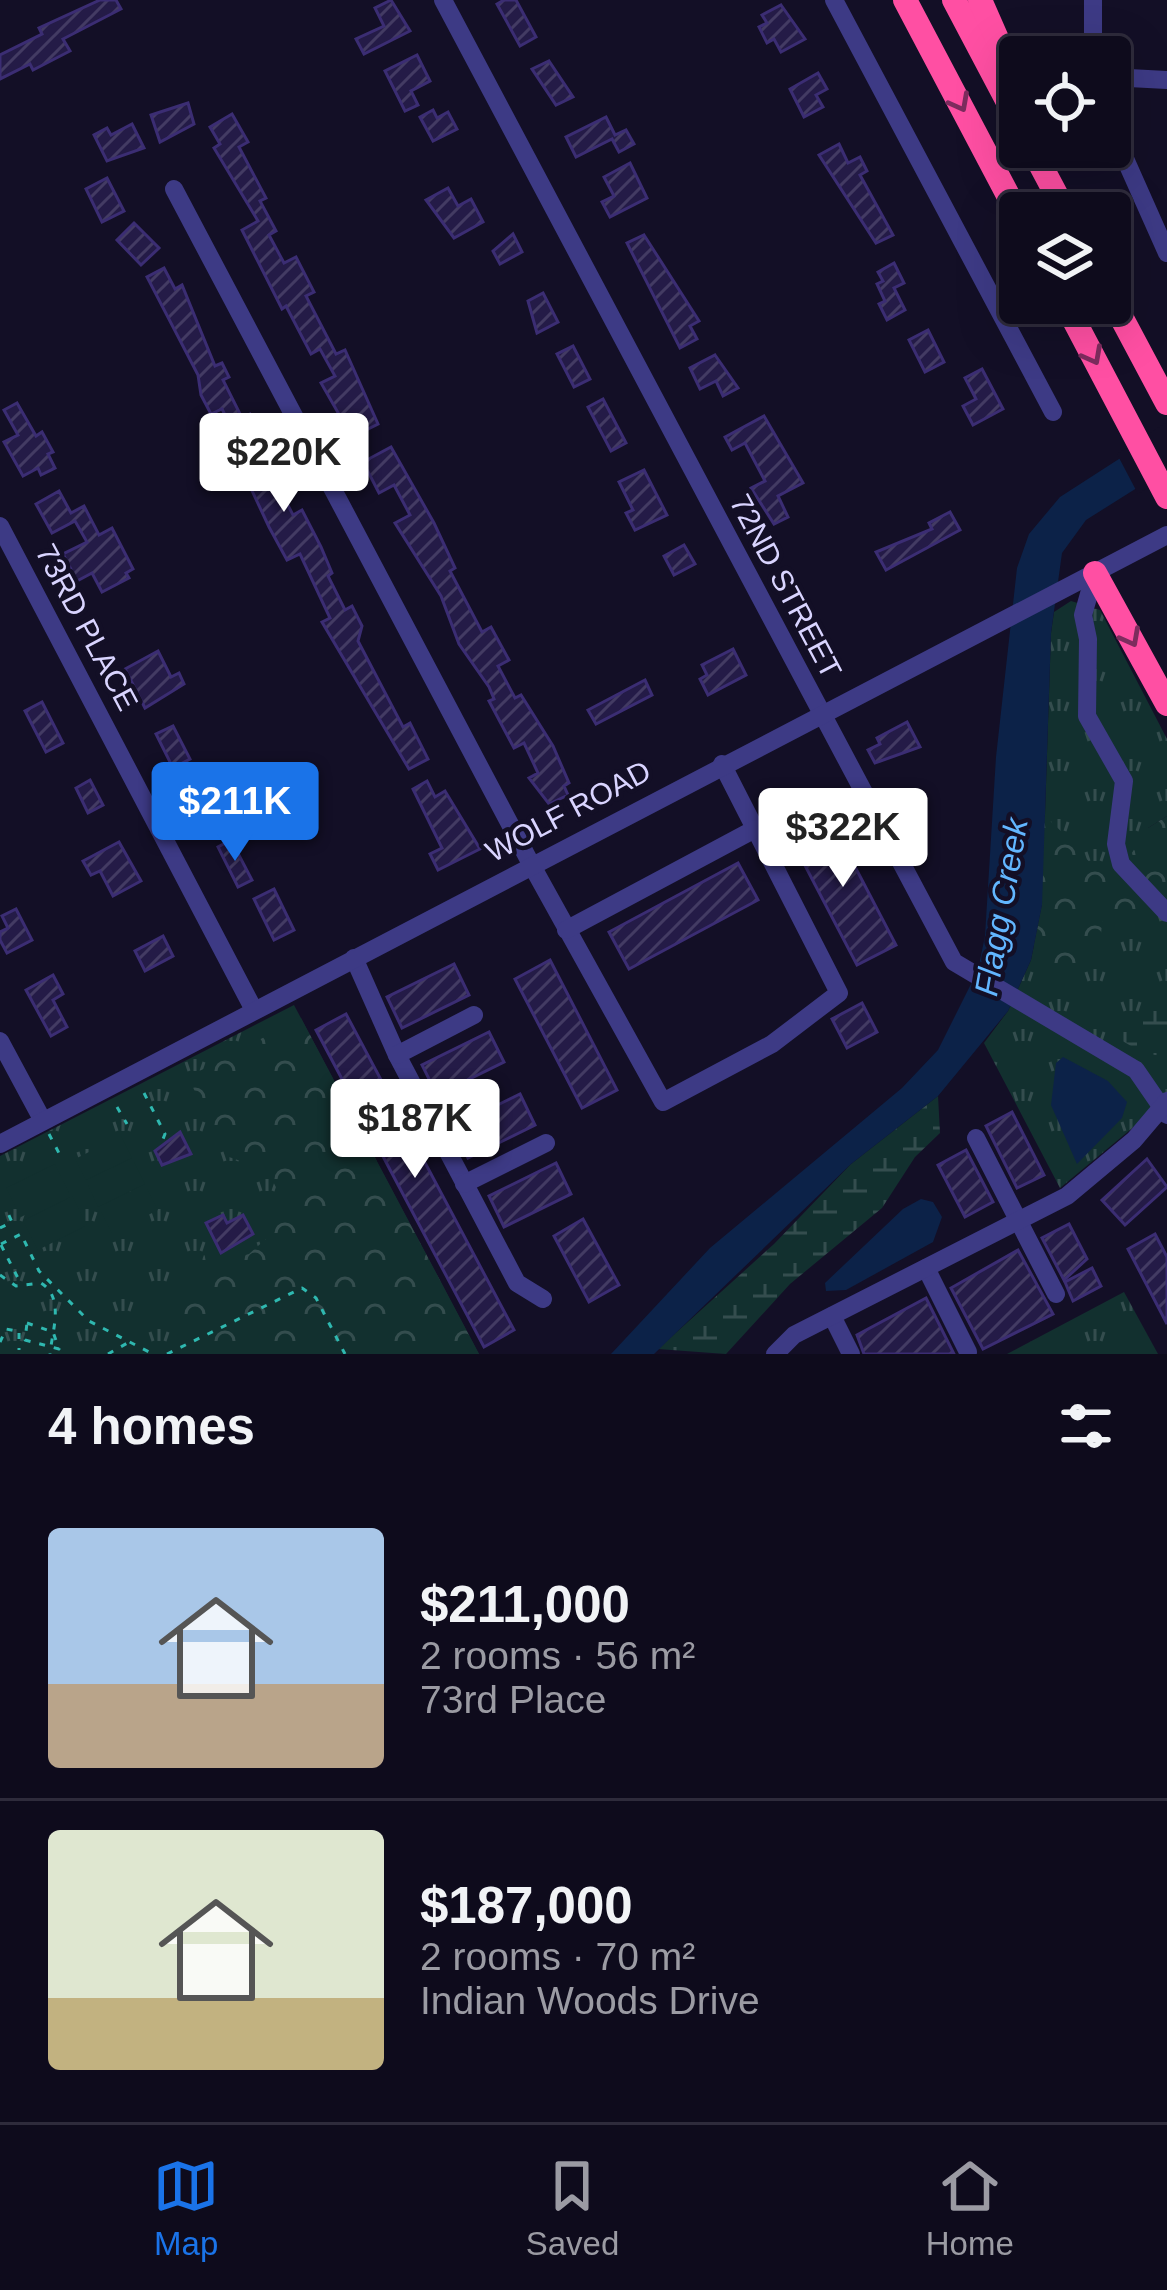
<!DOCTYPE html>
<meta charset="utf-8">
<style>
body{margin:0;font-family:Arial,sans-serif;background:#1c1929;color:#f1f3f6;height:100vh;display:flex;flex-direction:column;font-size:45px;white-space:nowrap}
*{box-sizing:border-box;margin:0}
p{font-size:39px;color:#9b9ba3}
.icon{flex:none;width:66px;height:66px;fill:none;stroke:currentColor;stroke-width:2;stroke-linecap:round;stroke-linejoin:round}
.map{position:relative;height:1354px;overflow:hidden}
.side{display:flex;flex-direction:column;background:#0e0b1c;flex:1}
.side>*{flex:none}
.fabs{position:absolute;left:999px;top:36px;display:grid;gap:24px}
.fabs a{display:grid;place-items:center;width:132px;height:132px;border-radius:12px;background:#0e0b1c;box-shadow:0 12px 48px #0002,0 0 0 3px #2e2b3b;font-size:60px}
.price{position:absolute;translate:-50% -102px;padding:0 27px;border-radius:12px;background:#fff;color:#222;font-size:39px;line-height:78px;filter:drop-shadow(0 3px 6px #0008)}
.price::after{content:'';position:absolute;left:50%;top:72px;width:36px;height:27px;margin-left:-18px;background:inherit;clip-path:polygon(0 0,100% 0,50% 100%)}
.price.current{background:#1a73e8;color:#fff}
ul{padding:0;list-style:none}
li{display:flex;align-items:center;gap:36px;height:300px;padding:0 48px}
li+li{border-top:3px solid #2e2b3b}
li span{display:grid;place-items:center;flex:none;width:336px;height:240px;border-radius:12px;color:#555}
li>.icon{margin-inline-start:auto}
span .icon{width:144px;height:144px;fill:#fffc;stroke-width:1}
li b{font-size:51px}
h2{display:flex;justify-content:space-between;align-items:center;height:144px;padding:0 48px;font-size:51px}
.tab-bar{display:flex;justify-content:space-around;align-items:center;height:168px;border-top:3px solid #2e2b3b;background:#0e0b1c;font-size:33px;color:#9b9ba3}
.tab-bar a{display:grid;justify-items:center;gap:6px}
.tab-bar .current{color:#1a73e8}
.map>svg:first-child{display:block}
.grass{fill:url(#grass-tufts)}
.forest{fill:url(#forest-crowns)}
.wetland{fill:url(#wetland-marsh)}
.pitch{fill:#12302f}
.water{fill:#0c2248}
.pier{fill:#130f26}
.building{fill:url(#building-hatch);stroke:#3b2d73;stroke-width:3}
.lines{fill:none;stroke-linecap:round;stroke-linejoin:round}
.path{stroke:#2fb8b0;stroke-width:3;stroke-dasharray:6 9;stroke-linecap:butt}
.minor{stroke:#3d3a85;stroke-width:18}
.highway{stroke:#ff4fa3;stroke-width:24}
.oneway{stroke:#7d2c5e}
.labels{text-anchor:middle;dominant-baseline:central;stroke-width:9;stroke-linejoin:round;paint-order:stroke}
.street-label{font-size:30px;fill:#d9d4ff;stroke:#130f26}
.water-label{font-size:33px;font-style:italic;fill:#62b6ff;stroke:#130f26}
</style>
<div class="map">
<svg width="1167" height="1354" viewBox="0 0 1167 1354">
<defs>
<pattern id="grass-tufts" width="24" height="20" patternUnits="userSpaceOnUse" patternTransform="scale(3)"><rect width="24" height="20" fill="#12302f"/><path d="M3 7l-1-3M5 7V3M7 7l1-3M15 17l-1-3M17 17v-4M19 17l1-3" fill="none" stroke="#344d4e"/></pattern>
<pattern id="forest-crowns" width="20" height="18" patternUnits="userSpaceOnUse" patternTransform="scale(3)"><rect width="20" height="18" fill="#12302f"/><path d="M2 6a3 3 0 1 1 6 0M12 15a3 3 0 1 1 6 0" fill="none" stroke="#344d4e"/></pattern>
<pattern id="wetland-marsh" width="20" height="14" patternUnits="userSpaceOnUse" patternTransform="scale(3)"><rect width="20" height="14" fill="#12302f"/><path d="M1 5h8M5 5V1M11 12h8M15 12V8" fill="none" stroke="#344d4e"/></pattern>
<pattern id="building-hatch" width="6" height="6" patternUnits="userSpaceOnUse" patternTransform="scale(3)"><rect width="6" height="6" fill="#241b47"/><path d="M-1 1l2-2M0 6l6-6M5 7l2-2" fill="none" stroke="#433b63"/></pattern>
</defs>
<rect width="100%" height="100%" fill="#130f26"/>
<g class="grass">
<polygon points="1071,601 1100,610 1167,739 1167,816 1148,828 1167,899 1167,1112 1136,1125 1060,1188 984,1043 1008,1011 1031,960 1042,905 1051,633 1054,612"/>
<polygon points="294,1005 479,1354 0,1354 0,1156"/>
<polygon points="1124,1292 1158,1354 1007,1354"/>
</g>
<g class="forest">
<path d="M1042 815C1068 833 1081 859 1108 877L1117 876 1148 828 1167 816V904L1155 917 1127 909 1102 922 1099 959 1084 970 1057 968 1034 945 1042 905Z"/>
<polygon points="301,1018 479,1354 184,1354 172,1307 190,1293 208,1244 220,1262 249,1254 275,1231 280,1195 267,1170 226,1156 188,1077"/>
</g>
<g class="wetland">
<polygon points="1167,1003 1167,1056 1145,1054 1119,1039 1128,1023"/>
<polygon points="938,1096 940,1133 915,1157 882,1208 790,1284 726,1354 658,1349 774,1244 851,1164"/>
</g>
<g class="pitch">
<polygon points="121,1136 132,1158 86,1180 75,1159"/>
<polygon points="134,1162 145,1184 98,1207 88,1185"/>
<polygon points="55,1164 69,1193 21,1217 6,1188"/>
<polygon points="147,1189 158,1210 112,1233 101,1212"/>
<polygon points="72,1196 87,1225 38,1250 23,1221"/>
</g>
<g class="water">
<polygon points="1167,428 1167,469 1086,520 1062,553 1051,633 1042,905 1031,960 1008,1011 938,1096 851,1164 654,1354 611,1354 710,1248 902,1088 938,1050 978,970 985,936 996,757 1017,568 1029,534 1060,497"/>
<polygon points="1063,1057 1108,1081 1127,1102 1122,1118 1077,1164 1051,1105 1056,1063"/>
<polygon points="921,1199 933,1202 942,1217 933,1242 846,1290 826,1291 825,1283 903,1209"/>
</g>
<polygon class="pier" points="1167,422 1167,476 1138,494 1117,454"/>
<g class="building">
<polygon points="100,0 116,0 121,9 63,39 70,51 33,70 30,64 0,79 0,55 42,34 39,28"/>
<polygon points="391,0 410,31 364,54 356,39 384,26 375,8"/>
<polygon points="504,0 516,0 536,37 520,46 497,4"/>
<polygon points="781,5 805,39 781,52 774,39 767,43 759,27 767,23 762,15"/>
<polygon points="417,55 430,81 411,91 418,105 405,111 385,71"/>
<polygon points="549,61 573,97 556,105 532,69"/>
<polygon points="818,73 827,89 816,95 823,107 804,117 790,89"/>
<polygon points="188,103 194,124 160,142 151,115"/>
<polygon points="433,110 437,118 448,112 457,129 433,141 420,117"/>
<polygon points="232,114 248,142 239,147 266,198 260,201 276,231 269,235 284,263 296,257 314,292 306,296 336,354 345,350 378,424 352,437 321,383 335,376 320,349 311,354 286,306 282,309 242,230 258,221 214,148 220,144 210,127"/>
<polygon points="606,117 615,135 626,130 634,144 619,152 612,139 576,157 566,137"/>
<polygon points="132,124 144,148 107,161 94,135 107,128 111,135"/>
<polygon points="839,144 848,163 860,157 867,171 860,175 893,235 876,243 819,155"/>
<polygon points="630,163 647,198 610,217 602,202 614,196 604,177"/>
<polygon points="107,178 124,211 102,222 86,189"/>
<polygon points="448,188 458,206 471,199 483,222 454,238 426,200"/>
<polygon points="134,223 159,248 141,265 117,240"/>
<polygon points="513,234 522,252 500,264 493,251"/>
<polygon points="644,235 699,321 690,326 697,339 680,348 627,243"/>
<polygon points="894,263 904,283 894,288 905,310 887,320 879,304 885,301 877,284 883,281 878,272"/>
<polygon points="164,268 175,289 182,285 215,366 222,363 229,377 223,380 242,418 250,414 257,427 252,430 271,467 277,464 284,478 276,482 293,515 302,510 321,547 332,573 328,576 345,610 352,606 362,626 358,641 403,727 410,723 428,759 409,769 322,622 330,618 300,554 287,560 269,527 247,480 256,475 222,409 211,414 201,395 198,375 147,277"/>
<polygon points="543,293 558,322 537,333 528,301"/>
<polygon points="928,330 944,362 925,372 909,340"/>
<polygon points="573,346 590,379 574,387 557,354"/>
<polygon points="715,355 738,388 723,396 716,381 700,389 690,368"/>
<polygon points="982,369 1003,409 973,425 963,406 976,399 965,378"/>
<polygon points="603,399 626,443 611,451 588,407"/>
<polygon points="17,403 36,436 42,432 53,452 48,454 55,468 41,475 38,468 23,476 4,442 18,435 4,410"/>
<polygon points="764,416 803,483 778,496 788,517 774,524 751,488 765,481 745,443 732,450 725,437"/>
<polygon points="391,447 434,523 455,568 450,571 482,632 491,627 509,660 498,666 515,698 521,695 553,746 569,783 564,786 568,795 549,804 529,778 538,773 524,743 514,748 489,701 494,699 489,687 459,644 441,596 395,523 410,515 394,485 379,493 363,462"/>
<polygon points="644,470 667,515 635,530 626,513 633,510 619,482"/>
<polygon points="59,491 71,513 84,506 99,535 112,528 133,569 126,573 129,578 102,592 92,573 77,581 63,554 87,542 75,521 52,533 36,504"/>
<polygon points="950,512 960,530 886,570 876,552 932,529 929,523"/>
<polygon points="684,545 695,564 674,575 664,556"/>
<polygon points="733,649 746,675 708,695 700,679 707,675 702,665"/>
<polygon points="158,651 171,677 179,673 184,684 145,708 125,669"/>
<polygon points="645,680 652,695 596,724 588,710"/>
<polygon points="42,702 63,743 46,752 25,711"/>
<polygon points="907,722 920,747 875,763 868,750 880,744 877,738"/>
<polygon points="173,726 190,759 173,768 156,734"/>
<polygon points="215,777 233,809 204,824 187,792"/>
<polygon points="90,780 103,805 88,813 76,788"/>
<polygon points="427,781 435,797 445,791 480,849 438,870 430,854 442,848 413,789"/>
<polygon points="828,815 896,945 857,965 789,835"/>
<polygon points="231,840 252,880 238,887 218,847"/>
<polygon points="119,842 141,881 113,896 100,871 91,875 83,861"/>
<polygon points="738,863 758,900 629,969 609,932"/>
<polygon points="274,889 294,930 274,940 254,899"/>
<polygon points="16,909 32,940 7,953 0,940 0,932 8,928 2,916"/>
<polygon points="163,936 173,956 145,971 135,951"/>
<polygon points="550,960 617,1090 582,1108 515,979"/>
<polygon points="454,964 469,995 402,1028 387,997"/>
<polygon points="53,975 63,994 53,1000 67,1027 51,1036 26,990"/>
<polygon points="862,1003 877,1032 847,1048 832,1019"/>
<polygon points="346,1014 514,1330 484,1347 316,1030"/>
<polygon points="489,1032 504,1062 437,1095 422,1065"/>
<polygon points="520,1094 535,1125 468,1158 453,1127"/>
<polygon points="1012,1112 1044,1175 1017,1188 986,1126"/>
<polygon points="180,1132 191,1154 162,1165 155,1151"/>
<polygon points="966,1150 993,1202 965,1217 938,1165"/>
<polygon points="1147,1159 1167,1187 1125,1225 1102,1200"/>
<polygon points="556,1163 571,1194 504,1227 489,1196"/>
<polygon points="223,1215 227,1223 243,1215 253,1234 221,1253 206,1223"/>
<polygon points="583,1219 619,1285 589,1302 554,1236"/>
<polygon points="1069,1224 1087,1259 1064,1280 1042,1238"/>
<polygon points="1155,1234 1167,1257 1167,1324 1128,1249"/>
<polygon points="1018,1250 1053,1314 983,1349 951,1288"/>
<polygon points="1092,1268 1101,1286 1073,1301 1065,1282"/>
<polygon points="926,1298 954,1354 864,1354 857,1335"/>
</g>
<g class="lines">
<g class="path">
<polyline points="144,1093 165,1134 161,1144"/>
<polyline points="117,1107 127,1124"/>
<polyline points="49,1134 61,1157"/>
<polyline points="0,1228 12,1222 7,1211"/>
<polyline points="1,1244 21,1234 39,1271 89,1321 153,1354"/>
<polyline points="1,1245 21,1284"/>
<path d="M0 1275 16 1286 41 1283C65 1298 52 1331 50 1354"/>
<polygon points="27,1323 53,1332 59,1349 25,1340"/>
<polyline points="19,1333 19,1350"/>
<polyline points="0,1342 6,1329 21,1332"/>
<polyline points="108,1354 131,1341"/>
<polyline points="167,1354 302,1288 316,1298 345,1354"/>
</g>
<g class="minor">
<polyline points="443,0 954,962 1136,1070 1167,1115"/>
<polyline points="834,0 1053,412"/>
<polyline points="1093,0 1093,57"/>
<polyline points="1110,77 1167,80"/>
<polyline points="1110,125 1167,253"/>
<polyline points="174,189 531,864 663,1102 772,1044 839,993 722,764"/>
<polyline points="0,526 254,1010"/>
<polyline points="1095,573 1083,615 1088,639 1087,716 1124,781 1116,844 1121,864 1167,913"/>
<polyline points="566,930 755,829"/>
<polyline points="354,958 397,1055 517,1283 543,1299"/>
<polyline points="0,1041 43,1121"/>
<polyline points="397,1055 474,1015"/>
<polyline points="976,1138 1056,1294"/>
<polyline points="0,1144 1167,535"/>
<polyline points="464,1184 546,1143"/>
<polyline points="926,1268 968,1352"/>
<polyline points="832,1316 851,1354"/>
<polyline points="775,1354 794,1335 1067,1196 1134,1140 1167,1101"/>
</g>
<g class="highway">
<polyline points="905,0 1020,218"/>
<polyline points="954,0 1020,125"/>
<polyline points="980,0 1020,91"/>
<polyline points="1031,147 1066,213"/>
<polyline points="1110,296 1167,403"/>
<polyline points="1065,303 1167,497"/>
<polyline points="1095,573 1167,704"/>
</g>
</g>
<defs><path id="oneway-chevron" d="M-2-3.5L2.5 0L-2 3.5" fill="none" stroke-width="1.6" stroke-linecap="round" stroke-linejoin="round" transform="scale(3)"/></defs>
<g class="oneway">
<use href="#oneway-chevron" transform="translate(960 103) rotate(62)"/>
<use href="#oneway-chevron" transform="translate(1093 356) rotate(62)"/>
<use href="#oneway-chevron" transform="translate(1131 638) rotate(62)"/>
</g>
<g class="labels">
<g class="street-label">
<text transform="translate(786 586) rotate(62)">72ND STREET</text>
<text transform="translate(87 627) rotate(62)">73RD PLACE</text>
<text transform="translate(568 811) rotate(-28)">WOLF ROAD</text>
</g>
<g class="water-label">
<text transform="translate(1001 907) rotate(-80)">Flagg Creek</text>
</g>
</g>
</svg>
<div class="fabs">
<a><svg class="icon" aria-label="locate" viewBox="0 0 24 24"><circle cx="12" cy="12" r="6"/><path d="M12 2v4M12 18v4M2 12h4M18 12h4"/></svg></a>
<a><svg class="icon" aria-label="layers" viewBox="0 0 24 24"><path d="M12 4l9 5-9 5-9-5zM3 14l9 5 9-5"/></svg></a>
</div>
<b class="price" style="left:284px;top:515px">$220K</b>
<b class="price current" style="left:235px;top:864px">$211K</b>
<b class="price" style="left:843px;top:890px">$322K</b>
<b class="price" style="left:415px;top:1181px">$187K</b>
</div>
<section class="side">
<h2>4 homes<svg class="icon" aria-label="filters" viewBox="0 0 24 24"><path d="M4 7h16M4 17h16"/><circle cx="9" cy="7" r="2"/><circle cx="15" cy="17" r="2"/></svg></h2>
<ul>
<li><span style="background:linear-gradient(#a9c7e8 65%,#b9a48a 0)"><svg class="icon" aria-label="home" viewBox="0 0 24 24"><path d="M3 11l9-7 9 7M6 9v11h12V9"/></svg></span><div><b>$211,000</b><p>2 rooms · 56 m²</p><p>73rd Place</p></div></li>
<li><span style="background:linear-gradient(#dfe7d0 70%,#c2b280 0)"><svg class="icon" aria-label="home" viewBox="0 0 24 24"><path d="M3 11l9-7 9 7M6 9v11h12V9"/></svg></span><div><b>$187,000</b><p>2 rooms · 70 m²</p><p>Indian Woods Drive</p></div></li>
</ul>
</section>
<nav class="tab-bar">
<a class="current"><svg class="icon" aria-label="map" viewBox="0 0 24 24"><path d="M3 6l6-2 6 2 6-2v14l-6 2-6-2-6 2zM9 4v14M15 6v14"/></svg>Map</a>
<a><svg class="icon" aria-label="saved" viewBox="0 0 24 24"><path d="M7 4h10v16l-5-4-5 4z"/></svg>Saved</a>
<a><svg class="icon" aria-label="home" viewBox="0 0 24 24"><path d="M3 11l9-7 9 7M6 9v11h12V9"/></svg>Home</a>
</nav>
